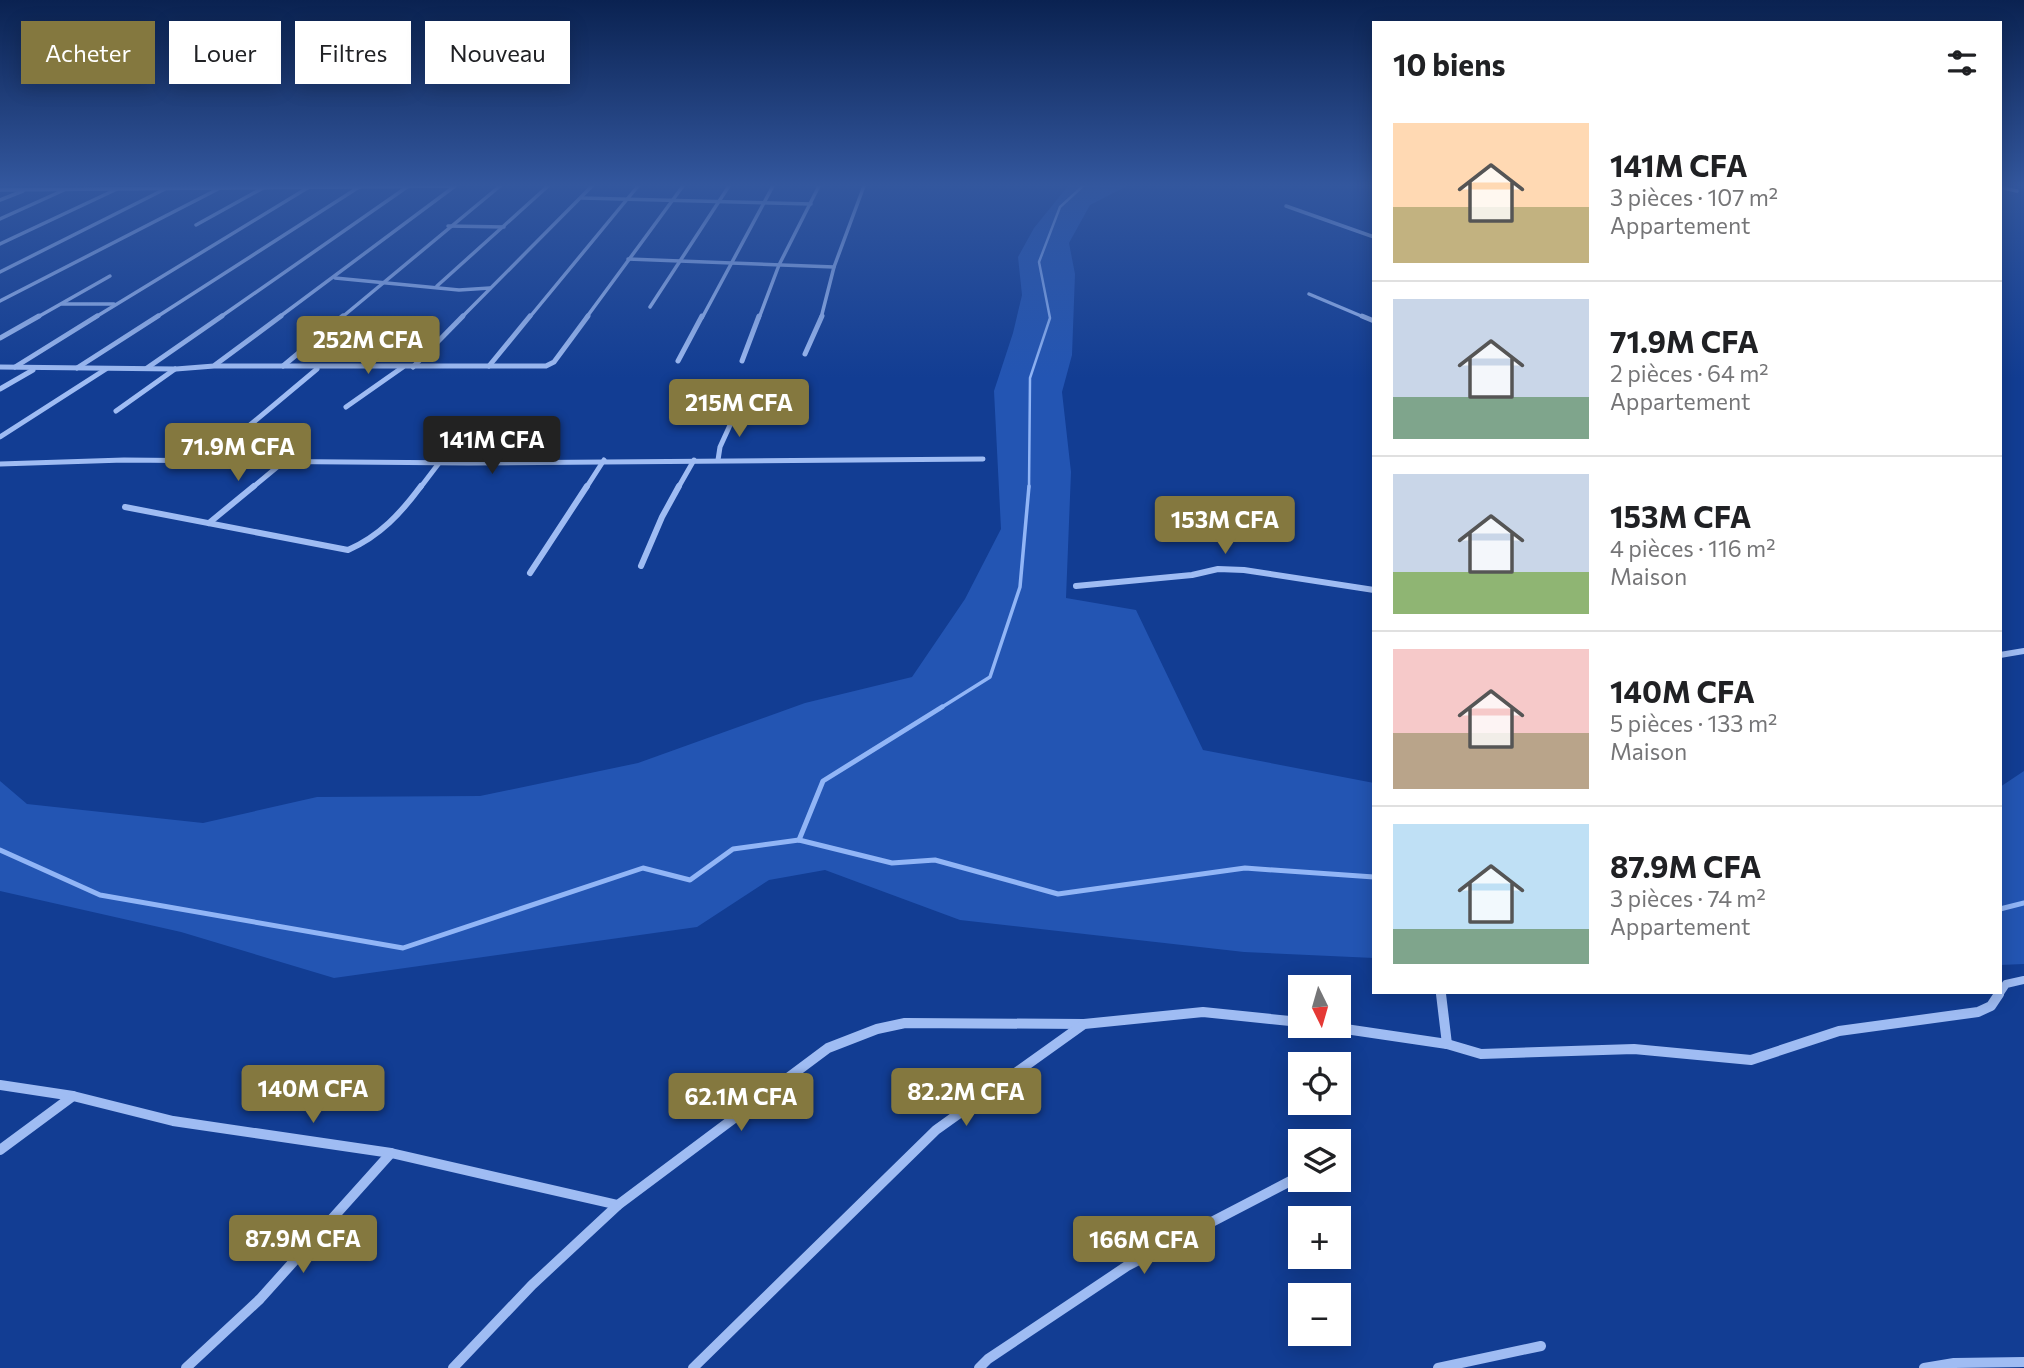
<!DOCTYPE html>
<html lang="fr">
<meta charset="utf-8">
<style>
body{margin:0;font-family:Commissioner,sans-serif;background:#f2f2f2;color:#202124;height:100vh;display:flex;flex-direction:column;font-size:26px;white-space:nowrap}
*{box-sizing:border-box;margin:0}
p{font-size:23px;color:#757577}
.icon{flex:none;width:38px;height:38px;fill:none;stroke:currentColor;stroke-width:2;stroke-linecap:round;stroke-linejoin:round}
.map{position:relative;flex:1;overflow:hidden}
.side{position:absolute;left:1372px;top:21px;width:630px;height:973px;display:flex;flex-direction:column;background:#fff;border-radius:0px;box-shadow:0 4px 18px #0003}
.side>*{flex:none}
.top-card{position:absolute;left:21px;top:21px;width:665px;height:63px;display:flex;gap:14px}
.needle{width:46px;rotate:175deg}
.controls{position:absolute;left:1288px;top:975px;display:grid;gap:14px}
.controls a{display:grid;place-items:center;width:63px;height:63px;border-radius:0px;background:#fff;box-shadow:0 4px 18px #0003;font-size:35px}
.price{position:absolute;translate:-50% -60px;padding:0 16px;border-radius:7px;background:#84783f;color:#fff;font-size:23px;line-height:46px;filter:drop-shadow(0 2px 4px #0008)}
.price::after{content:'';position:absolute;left:50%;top:42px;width:21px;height:16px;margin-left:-10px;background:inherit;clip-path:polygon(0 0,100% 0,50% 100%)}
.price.selected{background:#222;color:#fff}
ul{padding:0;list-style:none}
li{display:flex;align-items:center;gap:21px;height:175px;padding:0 21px}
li+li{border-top:2px solid #e0e0e0}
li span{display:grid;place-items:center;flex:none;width:196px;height:140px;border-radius:0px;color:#555}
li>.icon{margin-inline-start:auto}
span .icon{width:84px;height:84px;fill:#fffc;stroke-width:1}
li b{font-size:30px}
h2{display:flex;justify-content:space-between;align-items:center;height:84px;padding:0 21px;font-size:30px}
.chip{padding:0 24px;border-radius:0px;background:#fff;box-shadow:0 4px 18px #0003;font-size:24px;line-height:63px}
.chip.selected{background:#84783f;color:#fff}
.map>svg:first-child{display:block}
.green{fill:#2355b3}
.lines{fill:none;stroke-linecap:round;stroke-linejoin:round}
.stream-far2{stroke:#91b5f6;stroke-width:2.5}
.stream-far1{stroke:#91b5f6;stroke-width:3.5}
.stream{stroke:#91b5f6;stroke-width:5}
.minor-far4{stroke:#9fbcf3;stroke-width:3.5}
.minor-far3{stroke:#9fbcf3;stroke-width:5}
.minor-far2{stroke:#9fbcf3;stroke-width:6}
.minor-far1{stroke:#9fbcf3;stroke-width:8}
.minor{stroke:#9fbcf3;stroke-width:10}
</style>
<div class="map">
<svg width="2024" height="1368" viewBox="0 0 2024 1368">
<rect width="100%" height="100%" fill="#123d93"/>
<g class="green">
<polygon points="1068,186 1127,186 1090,205 1069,243 1075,274 1072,355 1062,392 1071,472 1066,598 1136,610 1203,750 1374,783 1374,958 1244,952 960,920 825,870 769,880 697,927 334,978 181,932 0,891 0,781 27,804 203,823 317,797 480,796 638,763 805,703 912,677 965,599 1001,529 994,391 1013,333 1022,295 1018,257 1034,228"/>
<polygon points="2024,771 2024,964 2000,965 2000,787"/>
</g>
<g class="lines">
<polyline class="stream-far2" points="1029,488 1030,378 1050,318 1039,262 1060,207 1083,186"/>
<polyline class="stream-far1" points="939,709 990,677 1020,587 1029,486"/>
<g class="stream">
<polyline points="799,840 823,781 942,707"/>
<polyline points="0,850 100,895 403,948 643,868 690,880 733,849 799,840 892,863 935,860 1058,894 1245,868 1374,877"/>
<polyline points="2000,909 2024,903"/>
</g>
<g class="minor-far4">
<polyline points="2000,187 2017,191"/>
<polyline points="0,190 455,186"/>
<polyline points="582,198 811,204"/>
<polyline points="0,200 23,191"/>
<polyline points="1286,206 1374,237"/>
<polyline points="0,219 64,190"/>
<polyline points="196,225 263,188"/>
<polyline points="448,226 504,227"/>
<polyline points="0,244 117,189"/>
<polyline points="628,259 834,267"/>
<polyline points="0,272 165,189"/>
<polyline points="335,278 459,290 490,288"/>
<polyline points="437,286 548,186"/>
<polyline points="1309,294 1366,318"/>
<polyline points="0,301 220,188"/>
<polyline points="62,304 114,304"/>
<polyline points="650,307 729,186"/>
<polyline points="36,318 110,276"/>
<polyline points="94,318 309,187"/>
<polyline points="155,318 359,187"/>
<polyline points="219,318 407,187"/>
<polyline points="278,318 455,186"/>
<polyline points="341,318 500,186"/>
<polyline points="461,318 592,186"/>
<polyline points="529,318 638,186"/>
<polyline points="586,318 683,186"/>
<polyline points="702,318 773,186"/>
<polyline points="759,318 779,265 819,186"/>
<polyline points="821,318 834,267 864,186"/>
</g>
<g class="minor-far3">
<polyline points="1362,316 1374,321"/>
<polyline points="0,338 39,316"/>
<polyline points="805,354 822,316"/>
<polyline points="678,361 702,316"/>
<polyline points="742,361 759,316"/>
<polyline points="215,365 281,316"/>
<polyline points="283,366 343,316"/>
<polyline points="489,366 530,316"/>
<polyline points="0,367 176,369 214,366 546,366 554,362 588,316"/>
<polyline points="15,367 97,316"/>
<polyline points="413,367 463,316"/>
<polyline points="77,368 158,316"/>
<polyline points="147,368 222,316"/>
<polyline points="0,389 33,370"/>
<polyline points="346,407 403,367"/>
<polyline points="116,411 175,369"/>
<polyline points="250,425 317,369"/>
<polyline points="0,437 106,369"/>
<polyline points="718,460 720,447 736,412"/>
<polyline points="0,464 124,460 468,463 983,459"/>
<polyline points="252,488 282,463"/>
<polyline points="420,488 439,463"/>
<polyline points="586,488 604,460"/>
<polyline points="678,488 694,460"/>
</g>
<g class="minor-far2">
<path d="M125 507 348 550C380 536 401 513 421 486"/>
<polyline points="209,523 254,486"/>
<polyline points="641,566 662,517 679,486"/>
<polyline points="530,573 587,486"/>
<polyline points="1076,586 1192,575 1218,569 1244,570 1374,590"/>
<polyline points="2000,655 2024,651"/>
</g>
<g class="minor-far1">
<polyline points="1441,992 1441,996"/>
<polyline points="1998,996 2006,984 2024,980"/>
</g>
<g class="minor">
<polyline points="1441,994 1447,1044"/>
<polyline points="1325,1026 1447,1044 1481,1054 1634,1049 1751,1060 1839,1031 1978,1012 1991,1006 1999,994"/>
<polyline points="0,1085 73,1096 173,1121 391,1153 618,1205"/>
<polyline points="0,1150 73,1096"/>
<polyline points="1339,1155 1343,1153"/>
<polyline points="186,1368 260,1299 391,1153"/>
<polyline points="453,1368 532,1285 618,1205 828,1048 877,1029 905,1023 1084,1024"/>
<polyline points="693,1368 936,1130 1084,1024 1203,1012 1300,1022"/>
<polyline points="979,1368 988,1359 1127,1266 1300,1176"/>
<polyline points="1438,1368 1541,1346"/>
<polyline points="1924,1368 1954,1363 2024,1362"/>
</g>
</g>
<linearGradient id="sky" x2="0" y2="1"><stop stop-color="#0a2251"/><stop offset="0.49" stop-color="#33579e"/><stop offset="1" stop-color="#33579e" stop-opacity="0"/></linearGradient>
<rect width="2024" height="378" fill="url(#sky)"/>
</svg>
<div class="controls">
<a><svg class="needle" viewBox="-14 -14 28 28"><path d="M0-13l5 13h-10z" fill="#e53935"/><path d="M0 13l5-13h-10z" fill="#757577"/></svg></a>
<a><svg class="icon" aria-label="locate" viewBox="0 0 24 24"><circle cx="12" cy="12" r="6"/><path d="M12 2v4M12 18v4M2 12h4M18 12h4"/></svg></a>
<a><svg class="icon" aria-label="layers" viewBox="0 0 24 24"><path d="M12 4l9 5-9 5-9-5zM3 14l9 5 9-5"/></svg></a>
<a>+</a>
<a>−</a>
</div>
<b class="price" style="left:368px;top:376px">252M CFA</b>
<b class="price" style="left:739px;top:439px">215M CFA</b>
<b class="price selected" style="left:492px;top:476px">141M CFA</b>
<b class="price" style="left:238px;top:483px">71.9M CFA</b>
<b class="price" style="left:1225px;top:556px">153M CFA</b>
<b class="price" style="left:313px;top:1125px">140M CFA</b>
<b class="price" style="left:966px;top:1128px">82.2M CFA</b>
<b class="price" style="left:741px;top:1133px">62.1M CFA</b>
<b class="price" style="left:303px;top:1275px">87.9M CFA</b>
<b class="price" style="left:1144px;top:1276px">166M CFA</b>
<div class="top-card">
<a class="chip selected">Acheter</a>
<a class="chip">Louer</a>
<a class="chip">Filtres</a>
<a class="chip">Nouveau</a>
</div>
<section class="side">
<h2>10 biens<svg class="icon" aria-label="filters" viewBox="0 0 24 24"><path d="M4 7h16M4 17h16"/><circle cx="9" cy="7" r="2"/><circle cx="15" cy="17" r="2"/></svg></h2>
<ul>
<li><span style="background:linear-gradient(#ffd9b3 60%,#c2b280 0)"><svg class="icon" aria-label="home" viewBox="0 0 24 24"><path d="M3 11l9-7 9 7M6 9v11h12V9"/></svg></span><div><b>141M CFA</b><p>3 pièces · 107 m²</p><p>Appartement</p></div></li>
<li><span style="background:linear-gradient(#c9d6e8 70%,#7fa58c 0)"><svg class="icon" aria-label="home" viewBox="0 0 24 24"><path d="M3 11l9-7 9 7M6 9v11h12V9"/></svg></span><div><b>71.9M CFA</b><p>2 pièces · 64 m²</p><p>Appartement</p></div></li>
<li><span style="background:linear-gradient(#c9d6e8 70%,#8fb573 0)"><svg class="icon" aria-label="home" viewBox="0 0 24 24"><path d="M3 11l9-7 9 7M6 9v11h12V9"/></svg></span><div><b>153M CFA</b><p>4 pièces · 116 m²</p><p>Maison</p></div></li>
<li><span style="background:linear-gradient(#f6c9c9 60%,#b9a48a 0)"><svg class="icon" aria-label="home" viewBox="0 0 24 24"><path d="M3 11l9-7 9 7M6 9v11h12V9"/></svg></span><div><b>140M CFA</b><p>5 pièces · 133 m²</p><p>Maison</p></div></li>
<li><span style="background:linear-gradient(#bfe0f5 75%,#7fa58c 0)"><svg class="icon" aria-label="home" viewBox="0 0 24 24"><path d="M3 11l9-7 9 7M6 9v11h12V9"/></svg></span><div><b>87.9M CFA</b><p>3 pièces · 74 m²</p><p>Appartement</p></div></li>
</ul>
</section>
</div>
